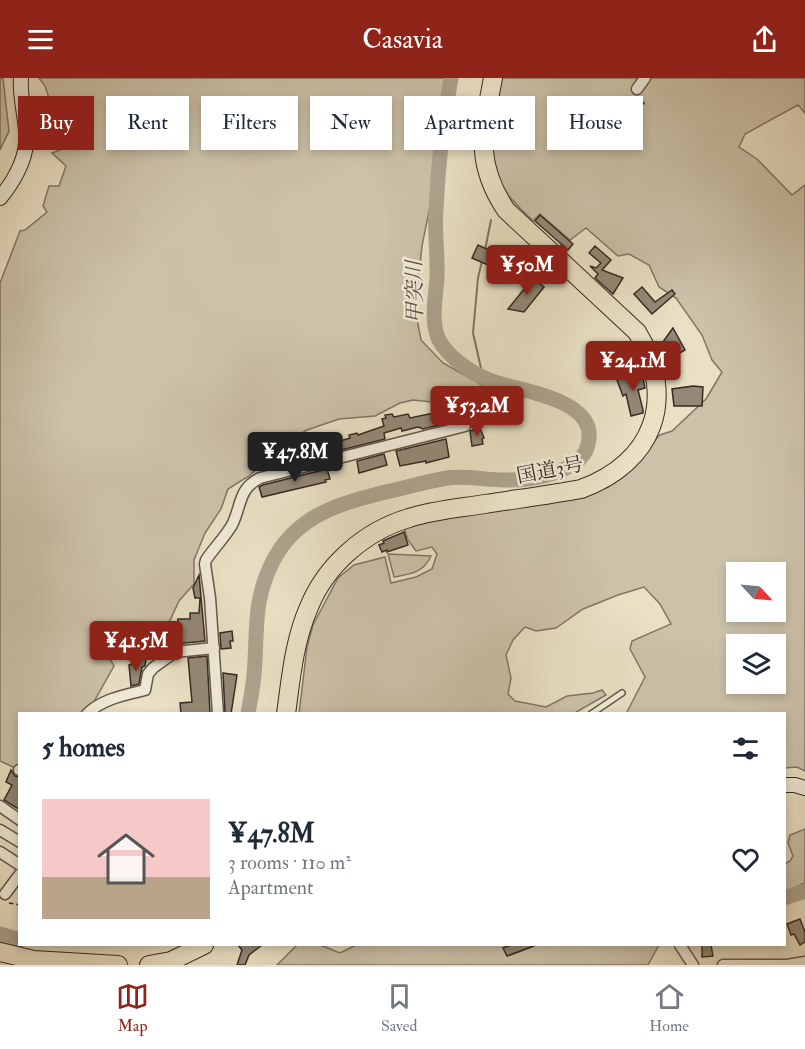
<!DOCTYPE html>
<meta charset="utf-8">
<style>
body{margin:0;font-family:"IM FELL Double Pica","Noto Serif JP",serif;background:#f2f2f3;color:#1f2937;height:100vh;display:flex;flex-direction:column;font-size:22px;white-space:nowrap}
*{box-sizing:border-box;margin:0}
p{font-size:20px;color:#747a83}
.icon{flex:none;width:33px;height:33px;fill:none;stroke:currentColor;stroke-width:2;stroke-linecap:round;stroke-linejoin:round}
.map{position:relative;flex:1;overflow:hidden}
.details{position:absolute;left:18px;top:634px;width:768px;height:234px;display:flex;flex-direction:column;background:#fff;border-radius:0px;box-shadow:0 3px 9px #0003}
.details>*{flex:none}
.banner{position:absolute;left:18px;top:18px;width:770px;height:54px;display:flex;gap:12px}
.needle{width:39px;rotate:116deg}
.controls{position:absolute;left:726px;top:484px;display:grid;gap:12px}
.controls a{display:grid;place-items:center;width:60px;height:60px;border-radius:0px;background:#fff;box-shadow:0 3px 9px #0003;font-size:30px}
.price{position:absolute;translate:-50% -51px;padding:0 14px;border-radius:6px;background:#8f2418;color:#fff;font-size:20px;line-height:39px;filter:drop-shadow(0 2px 3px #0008)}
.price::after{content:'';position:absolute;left:50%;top:36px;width:18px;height:14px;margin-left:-9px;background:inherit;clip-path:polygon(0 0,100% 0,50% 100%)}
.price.current{background:#222;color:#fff}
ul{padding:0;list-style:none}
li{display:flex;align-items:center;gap:18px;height:150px;padding:0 24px}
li+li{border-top:2px solid #e0e1e3}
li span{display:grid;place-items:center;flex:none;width:168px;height:120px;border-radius:0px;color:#555}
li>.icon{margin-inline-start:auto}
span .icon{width:72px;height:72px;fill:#fffc;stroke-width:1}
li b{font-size:26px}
h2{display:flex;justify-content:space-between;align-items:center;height:72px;padding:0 24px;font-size:26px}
.tag{padding:0 21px;border-radius:0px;background:#fff;box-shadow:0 3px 9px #0003;font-size:21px;line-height:54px}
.tag.current{background:#8f2418;color:#fff}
header{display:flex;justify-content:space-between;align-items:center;height:78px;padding:0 24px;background:#8f2418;color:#fff;font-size:27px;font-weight:600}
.dock{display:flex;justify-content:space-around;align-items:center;height:84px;border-top:2px solid #e0e1e3;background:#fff;font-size:16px;color:#747a83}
.dock a{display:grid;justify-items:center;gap:3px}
.dock .current{color:#8f2418}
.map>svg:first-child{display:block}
.green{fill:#ccc2a9;stroke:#827666;stroke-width:1.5;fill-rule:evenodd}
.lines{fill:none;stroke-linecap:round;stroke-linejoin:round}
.stream{stroke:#7e7363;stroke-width:2}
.river{stroke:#ada38e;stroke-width:15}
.building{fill:#948977;stroke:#372a22;stroke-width:1.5}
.lane-casing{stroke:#64584b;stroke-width:8}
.street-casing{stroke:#64584b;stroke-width:13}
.secondary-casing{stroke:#372a22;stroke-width:16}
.highway-casing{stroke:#372a22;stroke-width:20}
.path{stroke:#372a22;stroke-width:1.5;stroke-dasharray:4.5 3;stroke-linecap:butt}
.lane{stroke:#f1ecd9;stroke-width:5}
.street{stroke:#f1ecd9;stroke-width:10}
.secondary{stroke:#f1ecd9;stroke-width:14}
.highway{stroke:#eae1c5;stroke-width:18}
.labels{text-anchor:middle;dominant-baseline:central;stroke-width:5;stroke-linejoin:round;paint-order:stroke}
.street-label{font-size:20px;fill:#372a22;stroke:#f1ecd9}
.water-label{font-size:21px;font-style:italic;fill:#5a4e42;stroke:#f1ecd9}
</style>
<header><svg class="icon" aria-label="menu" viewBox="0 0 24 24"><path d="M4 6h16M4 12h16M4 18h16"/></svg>Casavia<svg class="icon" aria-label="share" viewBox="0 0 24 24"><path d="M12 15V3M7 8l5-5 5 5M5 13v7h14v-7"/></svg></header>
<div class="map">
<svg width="805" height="887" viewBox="0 0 805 887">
<rect width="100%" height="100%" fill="#eae1c5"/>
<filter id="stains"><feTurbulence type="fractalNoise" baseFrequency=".00333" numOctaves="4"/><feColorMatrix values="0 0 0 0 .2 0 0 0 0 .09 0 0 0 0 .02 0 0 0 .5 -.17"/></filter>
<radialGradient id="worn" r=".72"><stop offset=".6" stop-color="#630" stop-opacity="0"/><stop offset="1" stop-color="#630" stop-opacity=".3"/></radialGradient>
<g class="green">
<polygon points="0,0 3,0 9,53 0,72"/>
<polygon points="39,0 446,0 442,68 422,168 415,231 421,262 443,285 489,311 441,325 413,322 400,325 375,338 339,341 307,352 287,363 249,398 228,411 221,431 205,455 194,482 194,506 179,523 166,551 134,578 124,564 105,572 114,588 92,627 83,636 20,636 19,689 15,690 0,683 0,205 20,153 25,152 47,134 43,128 49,108 59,108 66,88 52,75 75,66 62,35 53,32 45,8"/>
<path d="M502 0H805V35L798 27 745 56 739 69 757 81 792 117 805 107V693L797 689 785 690 784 636H626L645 599 630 571 632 563 671 546 660 526 644 509 618 517 583 531 556 550 536 553 525 549 513 562 506 577 511 600 508 616 515 623 546 629 567 618 593 615 602 612 606 617 573 636H299L307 569 313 547 338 500 354 487 385 479 391 505 416 499 432 491 437 476 432 469 416 473 408 462 404 450 438 442 579 419 608 409 642 381 651 366 660 357 672 353 706 321 722 294 712 282 702 257 676 220 659 209 649 187 629 176 618 178 586 150 570 162 540 136 533 143C519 129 502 114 495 94 487 69 497 26 502 0ZM736 495H776V534H736ZM736 567H776V606H736Z"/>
<path d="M388 476 431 478C423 495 411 496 394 499Z"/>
<polygon points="805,751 805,805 785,814 785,786 790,783 793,778 788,765 790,757"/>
<polygon points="297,867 320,867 340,875 356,867 506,867 511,877 535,867 659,867 648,887 277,887"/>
</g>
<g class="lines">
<g class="stream">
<polyline points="485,172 491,142"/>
<polyline points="482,183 478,200 473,255 483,299"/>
</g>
<g class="river">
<path d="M248 636C250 623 253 610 254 597 258 554 252 524 273 483 298 434 346 424 394 412 412 408 429 403 447 400 467 397 489 403 510 402 532 402 579 394 587 370 604 319 516 314 487 301 470 294 448 279 439 262 430 244 436 218 437 199 438 176 434 153 436 131 438 88 443 43 451 0"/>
<polyline points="784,820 805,813"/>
<polyline points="0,856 20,862"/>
</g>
</g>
<g class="building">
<polygon points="639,20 644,25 631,40 623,32 631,23 633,25"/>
<polygon points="540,137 573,166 568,172 535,143"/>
<polygon points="478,167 493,174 488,187 472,180"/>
<polygon points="595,168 611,182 602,192 623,200 613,216 595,200 598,196 590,188 596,190 601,185 589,175"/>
<polygon points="533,200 544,209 524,234 508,231"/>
<polygon points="642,209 655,224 672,212 675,216 652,236 634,216"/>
<polygon points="673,250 685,272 668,282 660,268"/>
<polygon points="641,293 645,310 638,312 643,332 643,335 631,338 626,316 623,318 617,302"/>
<polygon points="693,308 703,309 702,328 674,328 672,311"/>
<polygon points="517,321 522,334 512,337 507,324"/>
<polygon points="468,332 469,341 463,341 423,351 418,349 402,353 401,350 384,355 385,361 317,378 315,372 302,375 300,368 328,362 329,366 347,361 350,360 349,357 357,355 358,357 384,348 382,341 386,340 385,337 392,336 394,339 408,336 410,340 434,335 439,336 440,339"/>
<polygon points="480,350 484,360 482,361 483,366 472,368 470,353"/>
<polygon points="446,361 449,379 426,385 426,383 400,388 396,373"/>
<polygon points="299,370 302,382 289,385 288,377 291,376 290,373"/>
<polygon points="384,376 387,387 359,395 357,383"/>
<polygon points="327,391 330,401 325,402 326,404 262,419 259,409 263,407"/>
<polygon points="404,454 408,467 387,474 387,472 382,474 379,467 384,465 383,463"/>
<polygon points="199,497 205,563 175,566 178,541 190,541 190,535 199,535 200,520 195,520 193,510"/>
<polygon points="232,553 233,563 230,563 231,570 221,571 220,555"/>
<polygon points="207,578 210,635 181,636 180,625 192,624 188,580"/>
<polygon points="146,580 145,588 142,589 139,606 131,608 129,587"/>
<polygon points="223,595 237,597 231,636 225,636"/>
<polygon points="11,692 15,698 20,699 20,732 4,722 12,707 6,704"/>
<polygon points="800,841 805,854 805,864 800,867 794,856 791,857 787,846"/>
<polygon points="238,867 262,867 249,877 245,887 237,887 242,872"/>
<polygon points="511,867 534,867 534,868 507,878 503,870"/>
<polygon points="702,867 711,867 713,878 702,879"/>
</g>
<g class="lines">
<defs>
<polyline id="lane" points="591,636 622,615"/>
<g id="street">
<polyline points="637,11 645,0"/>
<path d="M87 636C102 621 125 617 145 612L148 596 153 590 175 574 214 570"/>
<path d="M218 636 210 520 205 486 206 482C214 470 225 459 232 447 242 427 238 411 260 400L465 348"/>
<polyline points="19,692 20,692"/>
<polyline points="0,728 20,742"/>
<polyline points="0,752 20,764"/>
<polyline points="0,774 20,787"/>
<polyline points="5,816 20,796"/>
<polyline points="680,867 693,887"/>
<polyline points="723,887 787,887 805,884"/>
</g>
<g id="secondary">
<path d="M0 120C12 106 25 84 26 65 28 44 19 22 21 0"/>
<polyline points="784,707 795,707 805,710"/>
</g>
<g id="highway">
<path d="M286 636C291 600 294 563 309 529 326 487 365 453 409 440 433 432 460 430 485 426 517 421 549 417 581 411 653 385 678 321 637 254L506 132C474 84 483 53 493 0"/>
<polyline points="0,874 34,882 118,887"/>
<polyline points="149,887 171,883 204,867"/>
</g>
</defs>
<use href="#lane" class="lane-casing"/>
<use href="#street" class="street-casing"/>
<use href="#secondary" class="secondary-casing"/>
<use href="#highway" class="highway-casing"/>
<polyline class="path" points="9,825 20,827"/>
<use href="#lane" class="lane"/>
<use href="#street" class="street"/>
<use href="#secondary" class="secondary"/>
<use href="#highway" class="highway"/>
</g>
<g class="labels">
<g class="street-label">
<text transform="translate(550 392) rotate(-11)">国道3号</text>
</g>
<g class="water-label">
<text transform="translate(415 214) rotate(-91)">甲突川</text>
</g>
</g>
<rect width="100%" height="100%" filter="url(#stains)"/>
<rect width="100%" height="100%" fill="url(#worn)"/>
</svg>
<div class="controls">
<a><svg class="needle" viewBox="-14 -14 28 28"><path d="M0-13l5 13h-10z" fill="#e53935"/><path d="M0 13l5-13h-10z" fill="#747a83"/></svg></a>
<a><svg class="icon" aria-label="layers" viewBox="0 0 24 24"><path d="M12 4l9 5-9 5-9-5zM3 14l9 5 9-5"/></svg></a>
</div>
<b class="price" style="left:527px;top:218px">¥50M</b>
<b class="price" style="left:633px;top:314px">¥24.1M</b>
<b class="price" style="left:477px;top:359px">¥53.2M</b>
<b class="price current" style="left:295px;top:405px">¥47.8M</b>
<b class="price" style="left:136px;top:594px">¥41.5M</b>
<div class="banner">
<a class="tag current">Buy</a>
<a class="tag">Rent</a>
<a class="tag">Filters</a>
<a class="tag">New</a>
<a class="tag">Apartment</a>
<a class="tag">House</a>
</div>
<section class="details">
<h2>5 homes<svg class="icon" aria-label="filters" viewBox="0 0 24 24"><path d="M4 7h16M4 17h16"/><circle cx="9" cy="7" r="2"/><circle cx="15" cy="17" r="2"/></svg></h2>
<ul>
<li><span style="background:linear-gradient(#f6c9c9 65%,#b9a48a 0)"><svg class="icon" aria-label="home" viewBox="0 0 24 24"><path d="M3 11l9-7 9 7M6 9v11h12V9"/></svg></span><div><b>¥47.8M</b><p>3 rooms · 110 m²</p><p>Apartment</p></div><svg class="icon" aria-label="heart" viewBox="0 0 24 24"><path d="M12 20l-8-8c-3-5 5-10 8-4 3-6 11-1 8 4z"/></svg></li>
</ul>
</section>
</div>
<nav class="dock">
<a class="current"><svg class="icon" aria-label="map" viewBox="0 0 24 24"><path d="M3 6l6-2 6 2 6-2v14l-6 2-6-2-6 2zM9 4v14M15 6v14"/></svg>Map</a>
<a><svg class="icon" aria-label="saved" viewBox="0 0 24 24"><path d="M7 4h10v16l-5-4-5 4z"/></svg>Saved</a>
<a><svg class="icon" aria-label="home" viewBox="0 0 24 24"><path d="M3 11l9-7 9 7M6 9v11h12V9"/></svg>Home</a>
</nav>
